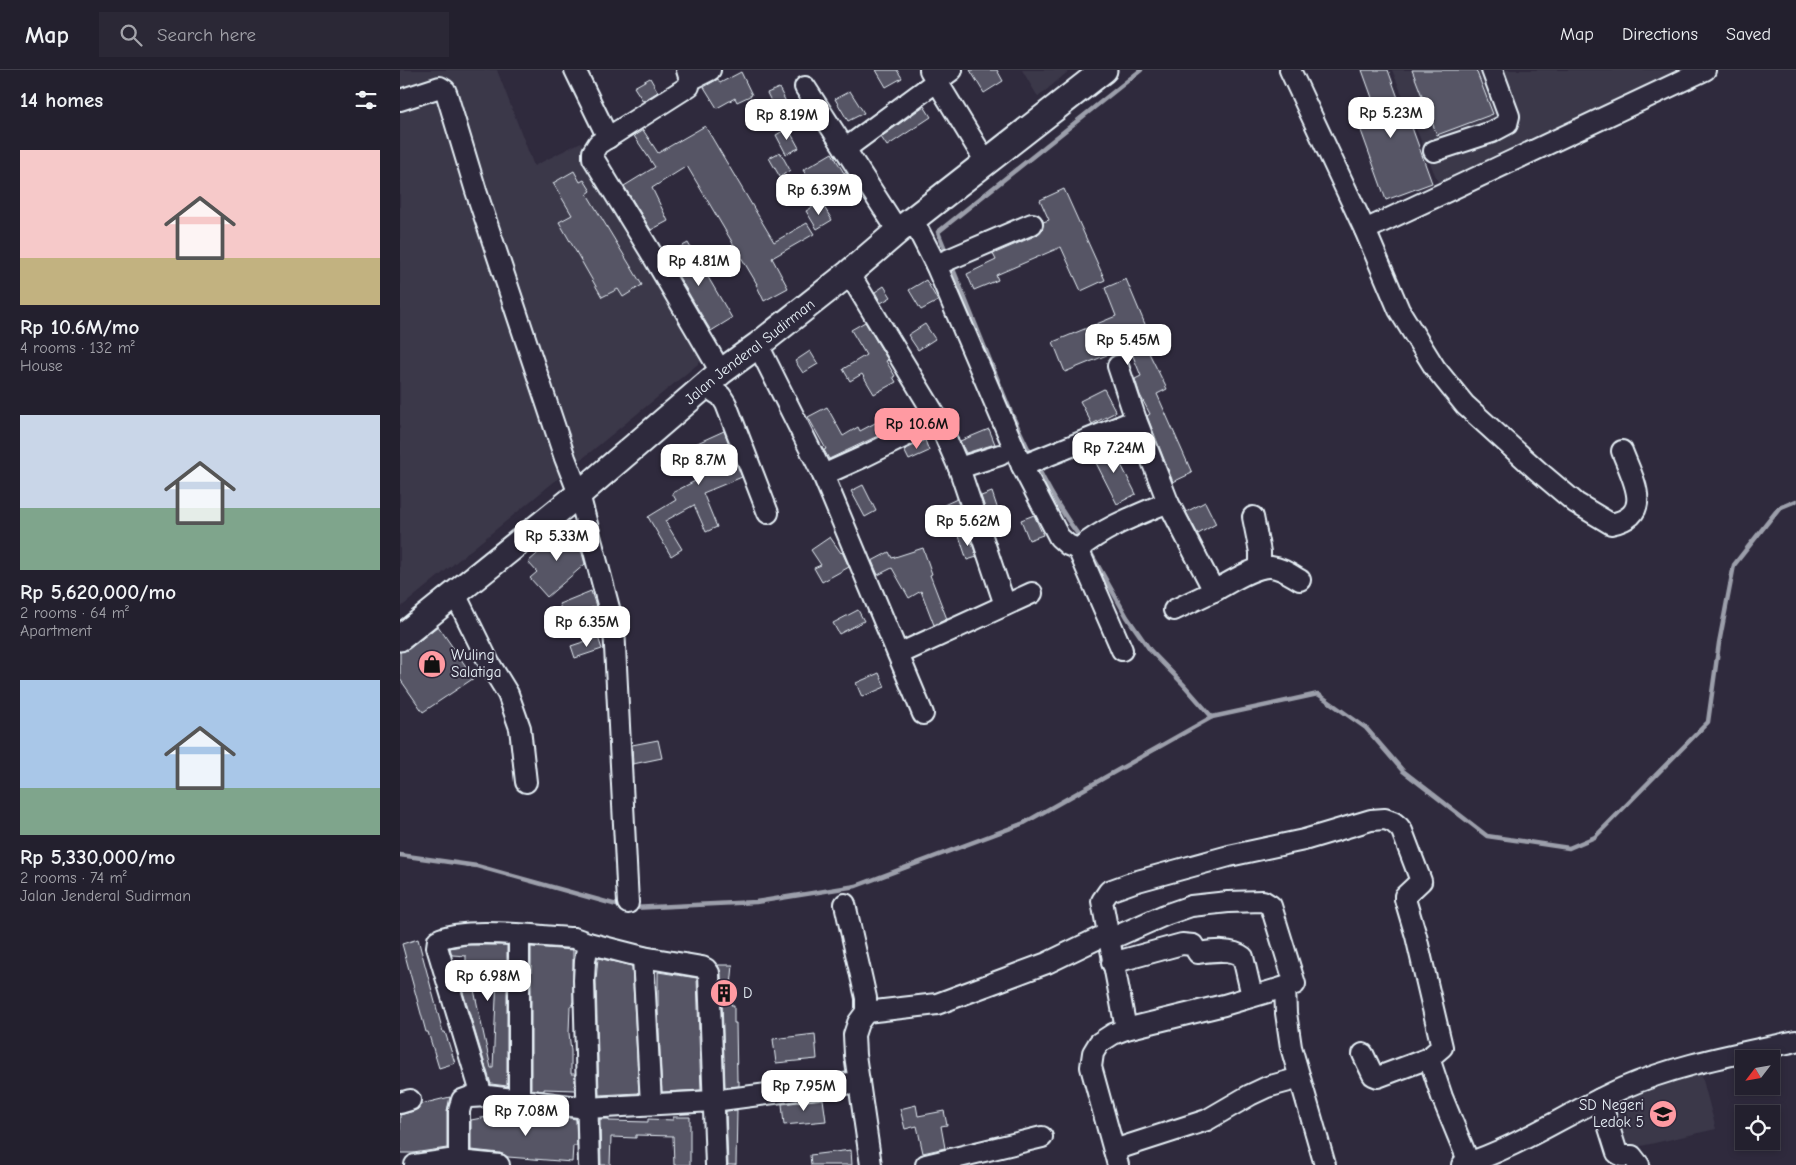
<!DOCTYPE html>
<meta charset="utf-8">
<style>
body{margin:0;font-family:"Comic Neue",sans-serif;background:#2b2836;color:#f1f3f6;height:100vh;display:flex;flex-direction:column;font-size:19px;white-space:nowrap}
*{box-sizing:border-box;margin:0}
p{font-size:16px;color:#a3a3aa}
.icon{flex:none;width:28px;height:28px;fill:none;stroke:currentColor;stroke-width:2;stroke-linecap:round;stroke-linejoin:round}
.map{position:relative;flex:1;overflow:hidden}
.drawer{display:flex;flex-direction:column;background:#23202e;width:400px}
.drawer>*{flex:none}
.needle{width:32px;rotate:239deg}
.fabs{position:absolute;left:1335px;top:980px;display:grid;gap:10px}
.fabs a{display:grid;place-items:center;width:45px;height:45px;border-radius:0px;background:#23202e;box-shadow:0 2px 8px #0003,0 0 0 1px #403e4a;font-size:25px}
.price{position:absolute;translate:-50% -42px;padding:0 11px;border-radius:10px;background:#fff;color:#222;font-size:16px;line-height:32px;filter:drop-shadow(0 1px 2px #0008)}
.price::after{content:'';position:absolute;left:50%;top:30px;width:15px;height:11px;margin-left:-8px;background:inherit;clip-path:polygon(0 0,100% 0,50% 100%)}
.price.on{background:#ff9aa2;color:#111}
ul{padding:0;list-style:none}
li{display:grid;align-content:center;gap:10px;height:265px;padding:0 20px}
li span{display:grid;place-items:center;height:155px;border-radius:0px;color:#555}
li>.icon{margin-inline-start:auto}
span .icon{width:90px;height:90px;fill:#fffc;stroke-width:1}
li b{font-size:21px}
h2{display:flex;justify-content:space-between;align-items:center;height:60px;padding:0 20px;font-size:21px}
header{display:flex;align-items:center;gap:30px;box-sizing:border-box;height:70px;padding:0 25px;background:#23202e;border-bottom:1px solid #403e4a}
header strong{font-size:24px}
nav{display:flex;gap:28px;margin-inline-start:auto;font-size:18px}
.search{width:350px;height:45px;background:#2b2836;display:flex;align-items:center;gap:12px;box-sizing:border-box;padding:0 18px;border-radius:0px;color:#a3a3aa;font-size:19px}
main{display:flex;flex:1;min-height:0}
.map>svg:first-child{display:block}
.built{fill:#3b3749}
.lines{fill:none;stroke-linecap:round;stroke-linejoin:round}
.stream{stroke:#9c9fab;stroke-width:4.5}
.building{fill:#575565;stroke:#e8f1f8}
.minor-casing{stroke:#e8f1f8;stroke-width:24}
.major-casing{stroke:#e8f1f8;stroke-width:29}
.minor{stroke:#2f2a3d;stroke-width:20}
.major{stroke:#2f2a3d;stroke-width:25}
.labels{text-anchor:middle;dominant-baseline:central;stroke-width:4;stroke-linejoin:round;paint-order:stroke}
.street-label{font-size:15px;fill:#e8f1f8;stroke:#2f2a3d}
.poi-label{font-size:15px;fill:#e8f1f8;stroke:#2f2a3d;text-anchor:start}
</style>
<header>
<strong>Map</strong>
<div class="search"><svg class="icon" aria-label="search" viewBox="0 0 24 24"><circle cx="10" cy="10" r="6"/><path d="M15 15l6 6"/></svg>Search here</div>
<nav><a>Map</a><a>Directions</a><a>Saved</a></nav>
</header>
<main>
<section class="drawer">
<h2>14 homes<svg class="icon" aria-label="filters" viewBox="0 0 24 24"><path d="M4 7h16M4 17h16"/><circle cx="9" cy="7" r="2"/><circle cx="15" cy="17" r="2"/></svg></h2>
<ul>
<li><span style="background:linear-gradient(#f6c9c9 70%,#c2b280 0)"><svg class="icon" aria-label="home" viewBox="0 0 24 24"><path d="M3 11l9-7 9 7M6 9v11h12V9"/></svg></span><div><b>Rp 10.6M/mo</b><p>4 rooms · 132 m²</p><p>House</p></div></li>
<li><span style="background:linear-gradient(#c9d6e8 60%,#7fa58c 0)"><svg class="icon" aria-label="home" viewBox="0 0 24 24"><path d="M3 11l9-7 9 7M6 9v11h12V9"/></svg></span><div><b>Rp 5,620,000/mo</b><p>2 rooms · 64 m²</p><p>Apartment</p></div></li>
<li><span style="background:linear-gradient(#a9c7e8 70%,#7fa58c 0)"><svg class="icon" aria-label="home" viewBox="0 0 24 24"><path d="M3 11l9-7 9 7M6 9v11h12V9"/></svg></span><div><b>Rp 5,330,000/mo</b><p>2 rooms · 74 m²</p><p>Jalan Jenderal Sudirman</p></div></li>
</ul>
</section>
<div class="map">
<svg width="1396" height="1095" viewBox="0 0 1396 1095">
<rect width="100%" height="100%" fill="#2f2a3d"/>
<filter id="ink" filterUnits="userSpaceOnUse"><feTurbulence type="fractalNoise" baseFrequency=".02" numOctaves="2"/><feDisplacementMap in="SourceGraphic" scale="10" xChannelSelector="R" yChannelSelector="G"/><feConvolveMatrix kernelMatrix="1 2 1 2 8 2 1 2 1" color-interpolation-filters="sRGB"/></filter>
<g filter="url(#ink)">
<g class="built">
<polygon points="0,0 97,0 134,96 181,72 309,285 0,538"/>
<polygon points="622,0 670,0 638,27"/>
<polygon points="992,0 1290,0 1040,117"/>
<polygon points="1299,995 1316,1059 1224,1080 1209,1028"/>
</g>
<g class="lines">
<g class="stream">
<polyline points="547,184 538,162 741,0"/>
<polyline points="551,194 612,345 632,387"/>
<path d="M637 396C650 423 665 447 682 470"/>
<polyline points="688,478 727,547 750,580 783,614 812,647"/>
<polyline points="0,785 77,796 224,837"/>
<polyline points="232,838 356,832 456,816 624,753 812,647 918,624 966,658 1003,701 1087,766 1169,778 1195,767 1308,652 1319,573 1334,495 1379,438 1396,431"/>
</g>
</g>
<g class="building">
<polygon points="476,0 497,0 502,8 486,17"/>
<polygon points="570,0 597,0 603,11 584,23"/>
<polygon points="962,0 988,0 998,28 1001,27 1032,113 986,130 955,44 975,36"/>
<polygon points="1012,0 1076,0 1093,44 1037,65"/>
<polygon points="341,2 352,25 337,32 335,28 317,38 304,17 318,9 320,13"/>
<polygon points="250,8 258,22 243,31 234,17"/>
<polygon points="379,18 387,34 375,39 367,23"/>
<polygon points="450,21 464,43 448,51 435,29"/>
<polygon points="399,30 407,42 388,53 380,41"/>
<polygon points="524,36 531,47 487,76 481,67"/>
<polygon points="305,56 374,172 407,153 414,164 372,188 388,218 364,231 356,214 357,214 287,96 252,118 268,151 251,160 224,116 255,97 234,66 243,60 258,83"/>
<polygon points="388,58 399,78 386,84 376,65"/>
<polygon points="380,82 390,100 380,107 369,88"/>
<polygon points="432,83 444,103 445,102 453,113 423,133 403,100"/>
<polygon points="174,101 180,112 184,110 191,121 187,124 242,215 223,227 218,219 202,227 159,152 172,145 153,113"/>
<polygon points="664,119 705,210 681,221 661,177 596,205 598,210 574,220 567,204 596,190 593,184 637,165 641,161 643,152 649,150 640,130"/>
<polygon points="421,132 432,150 417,159 406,141"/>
<polygon points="288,173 332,248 311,261 266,185"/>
<polygon points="726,209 755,278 748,281 767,319 757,324 792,403 773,412 747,346 750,344 740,325 735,309 741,306 729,276 665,302 653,272 716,246 705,218"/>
<polygon points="526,210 538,231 521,240 509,220"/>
<polygon points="484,216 491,227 481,233 475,222"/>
<polygon points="465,252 488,290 486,291 495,306 493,307 496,312 474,324 462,304 450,311 443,299 466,285 451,260"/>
<polygon points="525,254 535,269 518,280 508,265"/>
<polygon points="410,281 418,294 403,303 395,291"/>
<polygon points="704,319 716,342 692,354 680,331"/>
<polygon points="427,337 443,366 458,357 460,361 494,343 501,355 429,389 424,380 426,379 408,347"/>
<polygon points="589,359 595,374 566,383 560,371"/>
<polygon points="324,361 342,407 303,423 317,457 306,462 294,435 265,451 282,479 271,486 248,447 276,430 272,423 297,410 282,380"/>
<polygon points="525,370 529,381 509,390 504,380"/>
<polygon points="709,374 710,376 711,375 736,424 717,434 692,385 698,382 697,379"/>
<polygon points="463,415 476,441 465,447 451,421"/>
<polygon points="592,422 600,446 589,450 581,426"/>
<polygon points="557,429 561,442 550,448 544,435"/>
<polygon points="805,432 816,454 798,464 786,442"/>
<polygon points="634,445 643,465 629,470 621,450"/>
<polygon points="171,454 176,460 178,465 172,470 182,483 185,494 147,527 130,508 137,502 128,492"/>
<polygon points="568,463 577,487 567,490 559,466"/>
<polygon points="430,467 441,483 442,482 449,497 422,512 414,498 421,495 411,480"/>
<polygon points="523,478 532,504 530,505 547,549 534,555 521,521 509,528 492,498 478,505 472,491 489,482 492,488"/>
<polygon points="191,521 196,536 165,549 159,534"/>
<polygon points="458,540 464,551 439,564 433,553"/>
<polygon points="38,556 74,608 23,642 0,609 0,582 9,579"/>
<polygon points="198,567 202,579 175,588 171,576"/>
<polygon points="479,603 485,617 462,627 456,613"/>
<polygon points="258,670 262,688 233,694 232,675"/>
<polygon points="18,869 43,962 45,962 55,993 39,998 28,962 26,962 2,874"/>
<polygon points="67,875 107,875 107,1016 91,1014 59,909 71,906 91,998 93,998 97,906 66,904 66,886 52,885 50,878"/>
<polygon points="131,877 173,880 173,936 170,936 169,963 171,981 171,1004 175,1004 175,1020 144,1019 144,1021 131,1019"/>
<polygon points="198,888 232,896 239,1023 199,1025 196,910"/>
<polygon points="318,895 333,895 331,916 333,916 331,935 334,935 334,953 336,953 337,1011 339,1011 339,1016 325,1017 321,903"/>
<polygon points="258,902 297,908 301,1020 262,1022 258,939"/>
<polygon points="415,964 417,989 376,993 373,969"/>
<polygon points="50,1027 47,1041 47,1078 13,1083 0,1083 0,1045 14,1041 18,1039 21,1034"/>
<polygon points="423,1029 426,1051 384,1055 382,1034"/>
<polygon points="516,1035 518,1046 544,1041 547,1055 541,1056 545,1078 523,1083 517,1056 505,1059 500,1039"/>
<polygon points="337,1040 336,1095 328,1095 326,1041"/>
<polygon points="86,1044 115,1046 157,1046 176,1049 177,1076 173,1076 172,1092 108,1087 100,1083 71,1080 71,1050 87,1047"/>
<polygon points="273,1047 290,1047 290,1095 274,1095 273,1066 236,1065 236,1068 211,1067 210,1095 201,1095 200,1049 209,1049 209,1051 248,1052 248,1049 273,1050"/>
<polygon points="451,1080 452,1095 411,1095 410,1085"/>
</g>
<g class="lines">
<defs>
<g id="minor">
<polyline points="175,0 208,68"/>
<polyline points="287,0 290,10 289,16 198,74 193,82 193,88 250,181 321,302"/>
<polyline points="530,0 586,92"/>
<path d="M890 0 965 160 999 240 1035 298 1065 335 1138 401 1176 433 1211 454C1255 445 1233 410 1222 381"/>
<polyline points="290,10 310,0"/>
<polyline points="405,17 498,161"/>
<polyline points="0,30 40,17 45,20 47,25 76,121 165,388 179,424 214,557 228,833"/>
<polyline points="445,79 552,0"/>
<polyline points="1034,81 1092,62 1107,54 1109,46 1092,0"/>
<path d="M513 150 536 195 622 396 659 467 668 475 678 479C707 456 735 446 768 432L736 350 718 296"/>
<polyline points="965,160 1305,0"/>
<polyline points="536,195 632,154"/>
<polyline points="449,203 538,350 559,398 605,535"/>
<polyline points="358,275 423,405 523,644"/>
<polyline points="305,316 321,326 326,334 368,443"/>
<polyline points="622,396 736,350"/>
<polyline points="559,398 600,385"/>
<polyline points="423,405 463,387 538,350"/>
<path d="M768 432 814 521C829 513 854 496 871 497 882 498 891 505 900 510"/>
<polyline points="853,447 860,482 860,498"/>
<polyline points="678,479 722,580"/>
<polyline points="55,524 89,593 108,624 120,658 126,712"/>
<polyline points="774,540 814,521"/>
<polyline points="499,584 632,523"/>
<polyline points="445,834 466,928 466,942 458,953 454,965 455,985 471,1095"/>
<polyline points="708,870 765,845 791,836 828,832 863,831 871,836 895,914 824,935 726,959 713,964 699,973 693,983 691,997 718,1095"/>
<polyline points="243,887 251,1034"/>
<path d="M712 893 782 874 793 875 798 883C812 881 832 878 843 887L852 926"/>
<polyline points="885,917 886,943 891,977 925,1095"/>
<polyline points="466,942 537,934 647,893 707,864"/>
<polyline points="726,959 702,831 709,821 734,812 829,786 904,770 971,750 985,749 993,752 999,757 1002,761 1021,811 1005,826 1005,829 1016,866 1042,977 1029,988 1042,1027 1070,1095"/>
<polyline points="963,984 973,1005 978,1007 1029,988"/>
<path d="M82 1026 37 877 38 870C64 856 142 867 174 868L188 873"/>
<polyline points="1200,1029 1217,1083 1222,1086 1232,1086 1239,1095"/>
<polyline points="119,1030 119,865"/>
<polyline points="0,1033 10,1030"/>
<polyline points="714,1080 807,1050 850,1025 867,1017 900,1008"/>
<polyline points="59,1091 59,1041 62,1030 70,1027 88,1026 187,1038 313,1031 459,1012"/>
<polyline points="15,1095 49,1090 99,1095"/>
<polyline points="189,1095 184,910 185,891 188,873 243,887 302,897 306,899 309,903 316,1095"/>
<polyline points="526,1095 642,1067"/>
<path d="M1062 1095C1119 1077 1169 1042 1223 1018 1278 994 1338 984 1396 971"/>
</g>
<g id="major">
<path id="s1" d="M0 568 179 424 321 302 358 275 449 203 498 161 704 0"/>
</g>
</defs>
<use href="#minor" class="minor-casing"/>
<use href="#major" class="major-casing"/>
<use href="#minor" class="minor"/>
<use href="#major" class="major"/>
</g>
</g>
<defs>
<symbol id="shop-disc" viewBox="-11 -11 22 22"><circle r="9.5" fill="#ff9aa2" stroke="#2f2a3d"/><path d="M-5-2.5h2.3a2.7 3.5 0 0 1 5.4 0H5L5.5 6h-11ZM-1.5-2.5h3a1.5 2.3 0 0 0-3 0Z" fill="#111"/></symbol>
<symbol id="building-disc" viewBox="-11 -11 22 22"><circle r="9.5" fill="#ff9aa2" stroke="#2f2a3d"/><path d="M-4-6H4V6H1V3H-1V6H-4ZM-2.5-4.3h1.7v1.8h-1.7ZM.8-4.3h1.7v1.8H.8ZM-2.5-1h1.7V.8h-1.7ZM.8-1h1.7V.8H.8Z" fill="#111"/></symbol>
<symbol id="school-disc" viewBox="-11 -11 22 22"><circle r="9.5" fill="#ff9aa2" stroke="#2f2a3d"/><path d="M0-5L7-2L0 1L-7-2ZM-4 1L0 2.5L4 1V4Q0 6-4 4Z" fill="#111"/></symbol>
</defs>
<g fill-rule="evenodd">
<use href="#shop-disc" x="16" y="578" width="32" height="32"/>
<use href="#building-disc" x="308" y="907" width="32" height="32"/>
<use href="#school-disc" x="1247" y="1028" width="32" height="32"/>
</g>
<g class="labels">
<g class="street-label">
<text stroke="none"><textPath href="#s1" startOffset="452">Jalan Jenderal Sudirman</textPath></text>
</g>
<g class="poi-label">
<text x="51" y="585">Wuling<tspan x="51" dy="17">Salatiga</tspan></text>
<text x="343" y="923">D</text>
<text x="1244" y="1035" text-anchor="end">SD Negeri<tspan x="1244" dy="17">Ledok 5</tspan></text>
</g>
</g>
</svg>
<div class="fabs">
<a><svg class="needle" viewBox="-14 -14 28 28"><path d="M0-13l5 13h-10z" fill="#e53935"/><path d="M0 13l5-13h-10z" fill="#a3a3aa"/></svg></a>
<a><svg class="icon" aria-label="locate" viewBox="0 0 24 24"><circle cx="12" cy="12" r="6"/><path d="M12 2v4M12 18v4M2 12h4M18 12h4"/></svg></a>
</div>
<b class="price" style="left:991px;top:69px">Rp 5.23M</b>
<b class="price" style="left:387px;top:71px">Rp 8.19M</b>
<b class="price" style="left:419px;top:146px">Rp 6.39M</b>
<b class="price" style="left:299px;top:217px">Rp 4.81M</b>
<b class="price" style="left:728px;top:296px">Rp 5.45M</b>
<b class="price on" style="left:517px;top:380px">Rp 10.6M</b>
<b class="price" style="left:714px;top:404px">Rp 7.24M</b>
<b class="price" style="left:299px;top:416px">Rp 8.7M</b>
<b class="price" style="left:568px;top:477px">Rp 5.62M</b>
<b class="price" style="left:157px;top:492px">Rp 5.33M</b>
<b class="price" style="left:187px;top:578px">Rp 6.35M</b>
<b class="price" style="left:88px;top:932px">Rp 6.98M</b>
<b class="price" style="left:404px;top:1042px">Rp 7.95M</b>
<b class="price" style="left:126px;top:1067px">Rp 7.08M</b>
</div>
</main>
